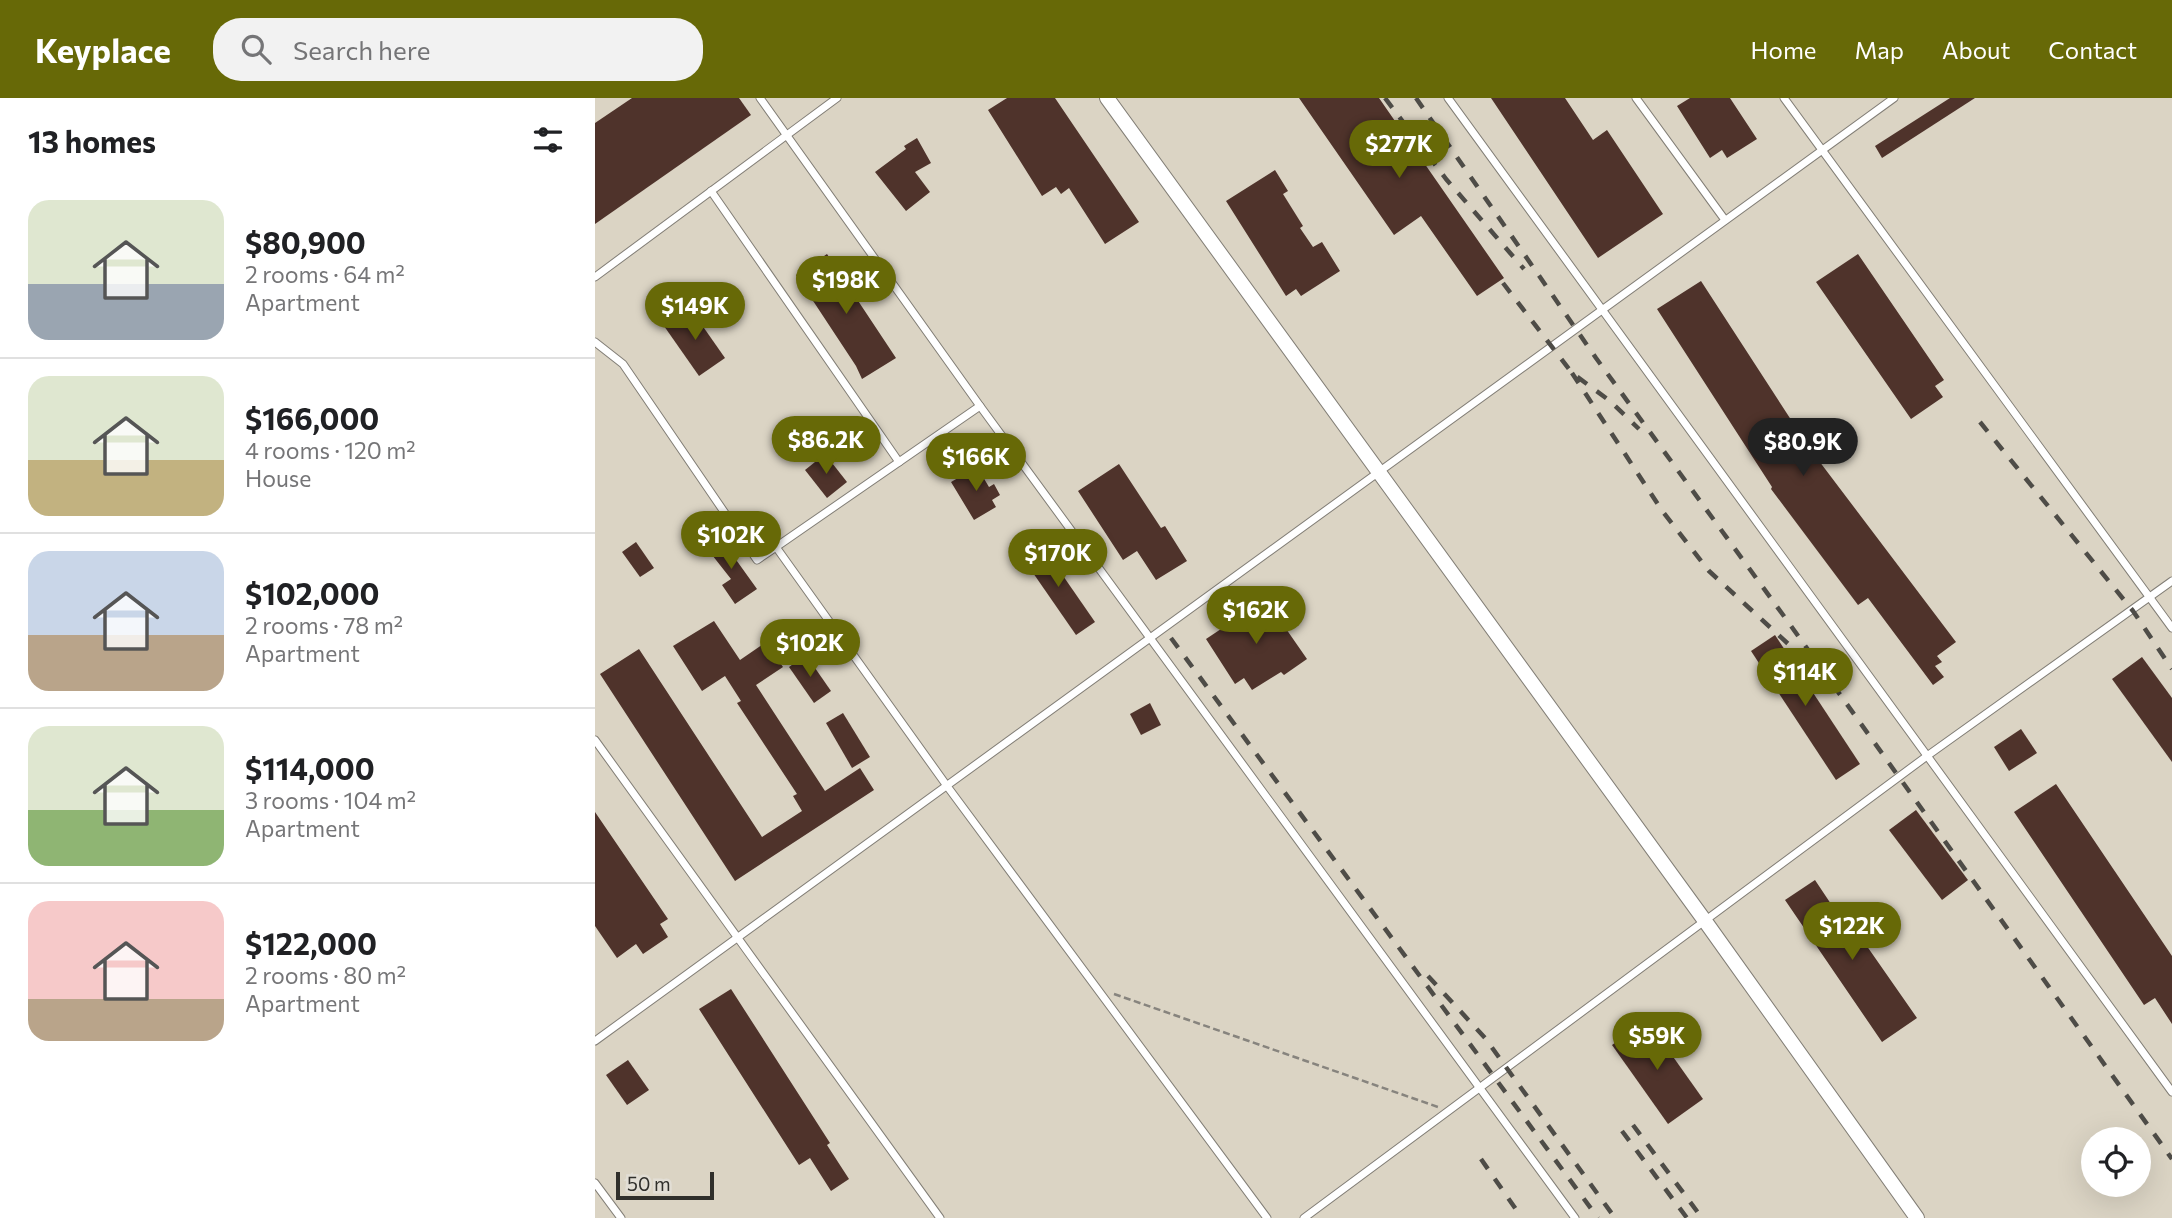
<!DOCTYPE html>
<meta charset="utf-8">
<style>
body{margin:0;font-family:Commissioner,sans-serif;background:#f2f2f2;color:#202124;height:100vh;display:flex;flex-direction:column;font-size:26px;white-space:nowrap}
*{box-sizing:border-box;margin:0}
p{font-size:23px;color:#757577}
.icon{flex:none;width:38px;height:38px;fill:none;stroke:currentColor;stroke-width:2;stroke-linecap:round;stroke-linejoin:round}
.map{position:relative;flex:1;overflow:hidden}
.sheet{display:flex;flex-direction:column;background:#fff;width:595px}
.sheet>*{flex:none}
.tools{position:absolute;left:1486px;top:1029px;display:grid;gap:14px}
.tools a{display:grid;place-items:center;width:70px;height:70px;border-radius:50%;background:#fff;box-shadow:0 7px 28px #0002;font-size:35px}
.scale{position:absolute;left:21px;bottom:18px;width:98px;box-sizing:border-box;padding-left:7px;border:4px solid #302f2b;border-top:0;font-size:19px;line-height:24px;white-space:nowrap;color:#302f2b;-webkit-text-stroke:5px #e2ded5;paint-order:stroke}
.price{position:absolute;translate:-50% -60px;padding:0 16px;border-radius:24px;background:#676907;color:#fff;font-size:23px;line-height:46px;filter:drop-shadow(0 2px 4px #0008)}
.price::after{content:'';position:absolute;left:50%;top:42px;width:21px;height:16px;margin-left:-10px;background:inherit;clip-path:polygon(0 0,100% 0,50% 100%)}
.price.on{background:#222;color:#fff}
ul{padding:0;list-style:none}
li{display:flex;align-items:center;gap:21px;height:175px;padding:0 28px}
li+li{border-top:2px solid #e0e0e0}
li span{display:grid;place-items:center;flex:none;width:196px;height:140px;border-radius:21px;color:#555}
li>.icon{margin-inline-start:auto}
span .icon{width:84px;height:84px;fill:#fffc;stroke-width:1}
li b{font-size:30px}
h2{display:flex;justify-content:space-between;align-items:center;height:84px;padding:0 28px;font-size:30px}
header{display:flex;align-items:center;gap:42px;box-sizing:border-box;height:98px;padding:0 35px;background:#676907;color:#fff}
header strong{font-size:33px}
nav{display:flex;gap:38px;margin-inline-start:auto;font-size:24px}
.search{width:490px;height:63px;background:#f2f2f2;display:flex;align-items:center;gap:18px;box-sizing:border-box;padding:0 24px;border-radius:28px;color:#757577;font-size:26px}
main{display:flex;flex:1;min-height:0}
.map>svg:first-child{display:block}
.built{fill:#dbd4c4;fill-rule:evenodd}
.building{fill:#4f332b}
.lines{fill:none;stroke-linecap:round;stroke-linejoin:round}
.lane-casing{stroke:#827e76;stroke-width:9}
.street-casing{stroke:#827e76;stroke-width:16}
.path{stroke:#87847e;stroke-width:2.5;stroke-dasharray:7 3.5;stroke-linecap:butt}
.lane{stroke:#fff;stroke-width:7}
.street{stroke:#fff;stroke-width:14}
.rail{stroke:#4e4c47;stroke-width:4.5;stroke-dasharray:12 12;stroke-linecap:butt}
</style>
<header>
<strong>Keyplace</strong>
<div class="search"><svg class="icon" aria-label="search" viewBox="0 0 24 24"><circle cx="10" cy="10" r="6"/><path d="M15 15l6 6"/></svg>Search here</div>
<nav><a>Home</a><a>Map</a><a>About</a><a>Contact</a></nav>
</header>
<main>
<section class="sheet">
<h2>13 homes<svg class="icon" aria-label="filters" viewBox="0 0 24 24"><path d="M4 7h16M4 17h16"/><circle cx="9" cy="7" r="2"/><circle cx="15" cy="17" r="2"/></svg></h2>
<ul>
<li><span style="background:linear-gradient(#dfe7d0 60%,#9aa5b1 0)"><svg class="icon" aria-label="home" viewBox="0 0 24 24"><path d="M3 11l9-7 9 7M6 9v11h12V9"/></svg></span><div><b>$80,900</b><p>2 rooms · 64 m²</p><p>Apartment</p></div></li>
<li><span style="background:linear-gradient(#dfe7d0 60%,#c2b280 0)"><svg class="icon" aria-label="home" viewBox="0 0 24 24"><path d="M3 11l9-7 9 7M6 9v11h12V9"/></svg></span><div><b>$166,000</b><p>4 rooms · 120 m²</p><p>House</p></div></li>
<li><span style="background:linear-gradient(#c9d6e8 60%,#b9a48a 0)"><svg class="icon" aria-label="home" viewBox="0 0 24 24"><path d="M3 11l9-7 9 7M6 9v11h12V9"/></svg></span><div><b>$102,000</b><p>2 rooms · 78 m²</p><p>Apartment</p></div></li>
<li><span style="background:linear-gradient(#dfe7d0 60%,#8fb573 0)"><svg class="icon" aria-label="home" viewBox="0 0 24 24"><path d="M3 11l9-7 9 7M6 9v11h12V9"/></svg></span><div><b>$114,000</b><p>3 rooms · 104 m²</p><p>Apartment</p></div></li>
<li><span style="background:linear-gradient(#f6c9c9 70%,#b9a48a 0)"><svg class="icon" aria-label="home" viewBox="0 0 24 24"><path d="M3 11l9-7 9 7M6 9v11h12V9"/></svg></span><div><b>$122,000</b><p>2 rooms · 80 m²</p><p>Apartment</p></div></li>
</ul>
</section>
<div class="map">
<svg width="1577" height="1120" viewBox="0 0 1577 1120">
<rect width="100%" height="100%" fill="#e2ded5"/>
<path class="built" d="M0 0H1577V1120H0ZM1498 1041H1544V1087H1498Z"/>
<g class="building">
<polygon points="37,0 144,0 156,17 0,126 0,25"/>
<polygon points="412,0 460,0 544,124 510,146 474,90 466,96 461,89 447,98 393,12"/>
<polygon points="704,0 784,0 909,180 882,198 826,118 799,137"/>
<polygon points="896,0 970,0 998,42 1012,32 1068,116 1003,160"/>
<polygon points="1095,0 1135,0 1162,41 1132,60 1127,52 1115,60 1082,8"/>
<polygon points="1355,0 1380,0 1287,60 1280,48"/>
<polygon points="322,40 336,65 320,74 335,94 311,113 280,74 311,51 309,48"/>
<polygon points="680,72 693,93 688,96 708,128 705,130 718,149 727,144 745,173 706,198 701,191 691,198 631,103"/>
<polygon points="232,156 301,260 267,281 261,268 201,177"/>
<polygon points="1263,156 1349,282 1340,288 1348,299 1316,321 1221,184"/>
<polygon points="1106,183 1215,351 1361,544 1342,558 1347,564 1340,568 1349,579 1338,587 1273,500 1263,507 1176,391 1177,389 1062,211"/>
<polygon points="95,210 130,260 104,278 69,228"/>
<polygon points="230,356 252,384 232,400 210,372"/>
<polygon points="524,366 566,430 570,428 592,463 561,482 542,453 528,462 483,393"/>
<polygon points="382,369 394,389 399,386 405,397 397,402 401,409 379,422 356,384"/>
<polygon points="124,438 162,491 140,506 127,487 136,481 110,448"/>
<polygon points="41,444 59,470 45,479 27,454"/>
<polygon points="446,446 500,524 481,537 427,459"/>
<polygon points="669,499 712,561 689,577 686,574 657,592 649,580 640,586 611,541 647,517 646,515"/>
<polygon points="119,523 145,562 171,544 188,569 161,587 230,693 265,670 279,692 140,783 5,576 44,551 167,739 207,713 198,698 202,696 142,605 146,603 130,578 107,593 78,548"/>
<polygon points="1180,537 1265,666 1241,682 1156,553"/>
<polygon points="211,557 236,593 219,605 194,569"/>
<polygon points="1547,559 1577,600 1577,664 1517,581"/>
<polygon points="555,605 566,627 546,637 535,616"/>
<polygon points="248,615 275,659 257,670 231,625"/>
<polygon points="1426,631 1442,655 1414,673 1399,649"/>
<polygon points="1461,686 1577,858 1577,926 1560,900 1549,907 1419,714"/>
<polygon points="1321,712 1373,782 1347,802 1294,732"/>
<polygon points="0,714 73,821 65,826 73,839 48,856 41,846 22,860 0,828"/>
<polygon points="1220,782 1248,824 1253,821 1322,920 1287,944 1190,802"/>
<polygon points="136,891 235,1045 232,1047 254,1081 236,1093 215,1060 204,1067 104,911"/>
<polygon points="1052,922 1108,1001 1073,1026 1017,947"/>
<polygon points="33,962 54,992 32,1007 11,977"/>
</g>
<g class="lines">
<defs>
<g id="lane">
<polyline points="165,0 385,308 980,1120"/>
<polyline points="853,0 1577,994"/>
<polyline points="1041,0 1130,122"/>
<polyline points="1189,0 1577,530"/>
<polyline points="116,93 304,364"/>
<polyline points="0,179 242,0"/>
<polyline points="0,244 28,266 162,462 181,449"/>
<polyline points="385,308 181,449 352,688 672,1120"/>
<polyline points="0,642 345,1120"/>
<polyline points="0,943 1299,0"/>
<polyline points="0,1085 26,1120"/>
<polyline points="709,1120 1332,658 1577,483"/>
</g>
<polyline id="street" points="512,0 1110,823 1322,1120"/>
</defs>
<use href="#lane" class="lane-casing"/>
<use href="#street" class="street-casing"/>
<polyline class="path" points="519,896 843,1009"/>
<use href="#lane" class="lane"/>
<use href="#street" class="street"/>
<g class="rail">
<polyline points="790,0 851,81 929,171"/>
<polyline points="821,0 1001,260 1191,521 1577,1061"/>
<polyline points="908,185 977,275 1015,303 1044,331"/>
<polyline points="977,275 1068,414 1114,473 1215,566"/>
<polyline points="1385,324 1538,513 1577,571"/>
<polyline points="576,540 1003,1120"/>
<polyline points="833,878 890,940 1020,1120"/>
<polyline points="1038,1027 1107,1120"/>
<polyline points="1027,1033 1092,1120"/>
<polyline points="886,1061 927,1120"/>
</g>
</g>
</svg>
<div class="tools">
<a><svg class="icon" aria-label="locate" viewBox="0 0 24 24"><circle cx="12" cy="12" r="6"/><path d="M12 2v4M12 18v4M2 12h4M18 12h4"/></svg></a>
</div>
<div class="scale">50 m</div>
<b class="price" style="left:804px;top:82px">$277K</b>
<b class="price" style="left:251px;top:218px">$198K</b>
<b class="price" style="left:100px;top:244px">$149K</b>
<b class="price" style="left:231px;top:378px">$86.2K</b>
<b class="price on" style="left:1208px;top:380px">$80.9K</b>
<b class="price" style="left:381px;top:395px">$166K</b>
<b class="price" style="left:136px;top:473px">$102K</b>
<b class="price" style="left:463px;top:491px">$170K</b>
<b class="price" style="left:661px;top:548px">$162K</b>
<b class="price" style="left:215px;top:581px">$102K</b>
<b class="price" style="left:1210px;top:610px">$114K</b>
<b class="price" style="left:1257px;top:864px">$122K</b>
<b class="price" style="left:1062px;top:974px">$59K</b>
</div>
</main>
